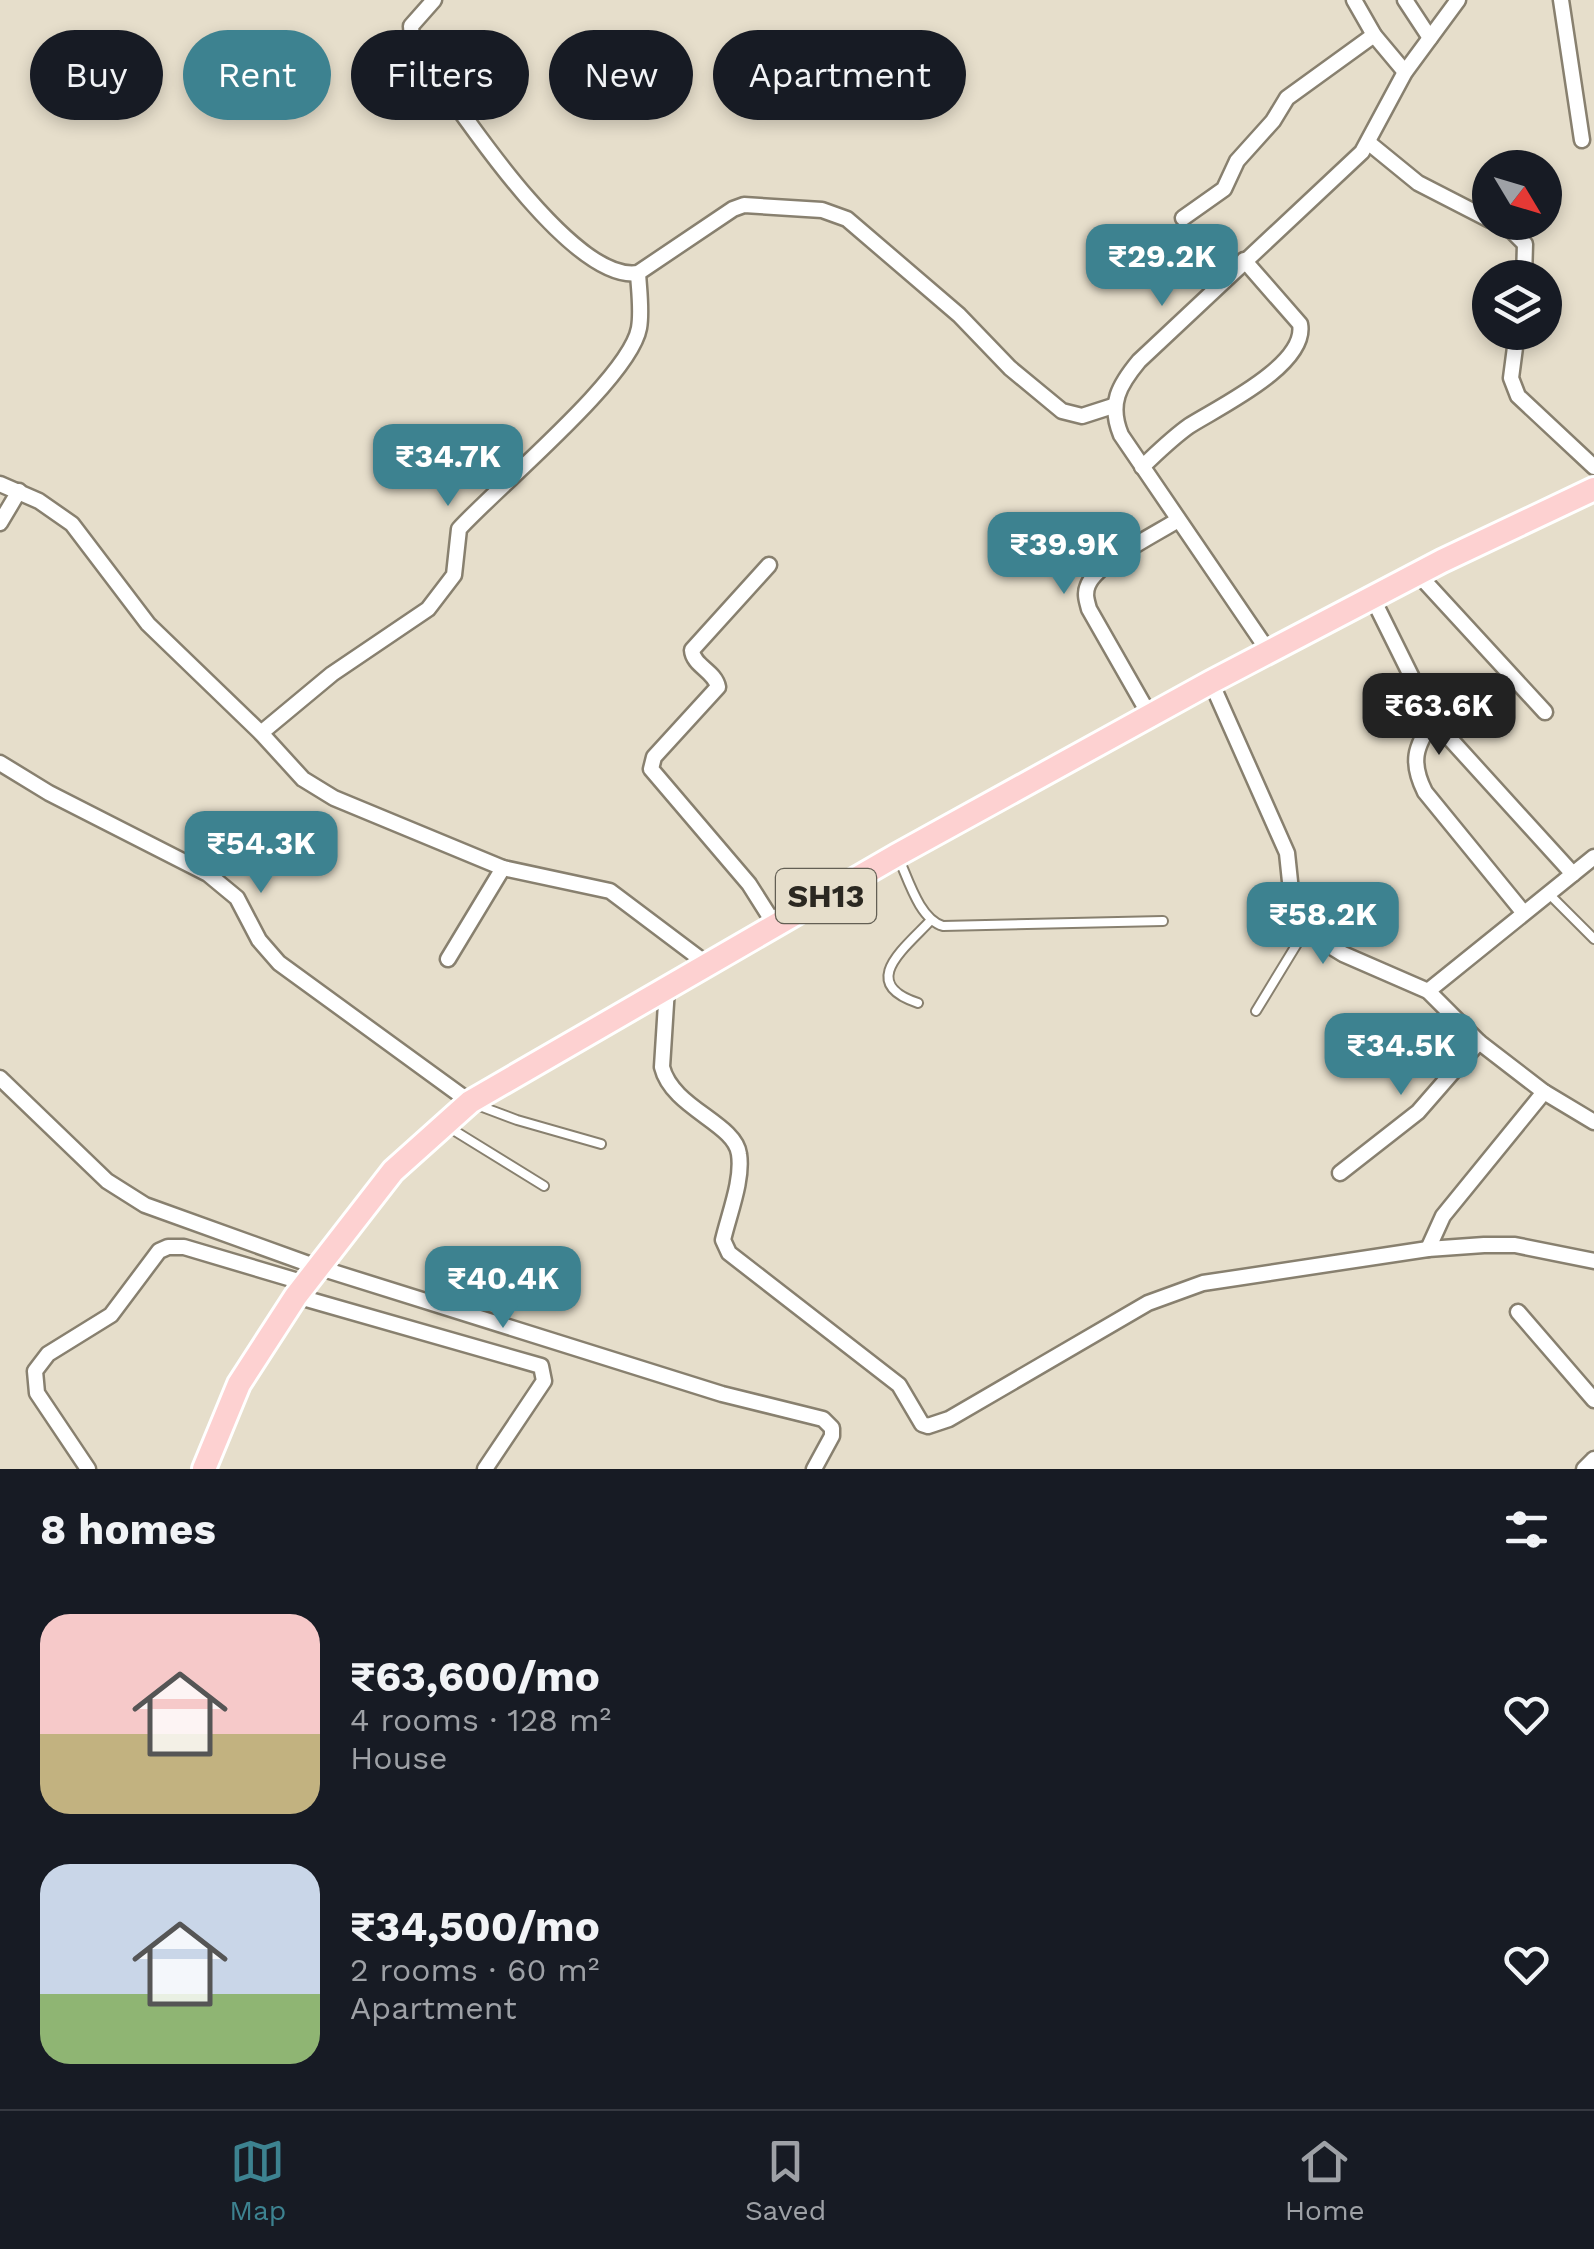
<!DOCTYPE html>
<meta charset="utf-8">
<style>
body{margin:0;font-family:"Work Sans",sans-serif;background:#20242c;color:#f1f3f6;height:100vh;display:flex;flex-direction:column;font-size:38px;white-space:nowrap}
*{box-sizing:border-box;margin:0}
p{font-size:32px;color:#9ea1a6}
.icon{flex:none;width:55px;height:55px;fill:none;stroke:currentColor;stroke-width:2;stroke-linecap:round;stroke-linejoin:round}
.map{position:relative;height:1469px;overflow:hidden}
.panel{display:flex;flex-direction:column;background:#171b24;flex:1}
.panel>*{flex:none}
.top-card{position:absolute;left:30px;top:30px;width:1000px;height:90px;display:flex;gap:20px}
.needle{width:65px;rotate:128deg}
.fabs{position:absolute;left:1472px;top:150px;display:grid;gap:20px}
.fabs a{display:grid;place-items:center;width:90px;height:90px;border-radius:50%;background:#171b24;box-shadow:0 5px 15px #0003;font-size:50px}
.price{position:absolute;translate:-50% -85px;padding:0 22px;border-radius:20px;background:#3d8290;color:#fff;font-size:32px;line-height:65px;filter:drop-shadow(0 2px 5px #0008)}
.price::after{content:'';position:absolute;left:50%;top:60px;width:30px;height:22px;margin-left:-15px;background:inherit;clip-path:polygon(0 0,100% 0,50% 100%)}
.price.selected{background:#222;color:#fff}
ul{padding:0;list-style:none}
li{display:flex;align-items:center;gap:30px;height:250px;padding:0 40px}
li span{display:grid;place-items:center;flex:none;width:280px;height:200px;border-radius:30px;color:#555}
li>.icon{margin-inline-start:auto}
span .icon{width:120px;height:120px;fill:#fffc;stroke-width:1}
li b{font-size:42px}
h2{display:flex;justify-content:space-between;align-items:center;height:120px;padding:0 40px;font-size:42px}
.chip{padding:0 35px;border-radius:45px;background:#171b24;box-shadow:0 5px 15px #0003;font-size:35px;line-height:90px}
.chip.selected{background:#3d8290;color:#fff}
.menu{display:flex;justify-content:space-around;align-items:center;height:140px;border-top:2px solid #363941;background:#171b24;font-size:28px;color:#9ea1a6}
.menu a{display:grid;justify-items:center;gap:5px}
.menu .selected{color:#3d8290}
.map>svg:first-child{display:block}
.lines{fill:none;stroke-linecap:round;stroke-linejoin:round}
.lane-casing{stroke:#88806f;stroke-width:12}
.street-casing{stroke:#88806f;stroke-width:19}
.primary-casing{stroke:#fff;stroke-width:28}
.lane{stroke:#fff;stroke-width:8}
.street{stroke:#fff;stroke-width:14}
.primary{stroke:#fdd1d1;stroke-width:22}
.labels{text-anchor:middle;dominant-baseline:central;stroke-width:9;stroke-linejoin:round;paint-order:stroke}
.shield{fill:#e6decb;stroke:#635f54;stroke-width:2.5}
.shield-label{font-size:32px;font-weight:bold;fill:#2b2821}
</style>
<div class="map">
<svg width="1594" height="1469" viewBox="0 0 1594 1469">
<rect width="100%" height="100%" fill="#e6decb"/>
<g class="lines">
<defs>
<g id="lane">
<path d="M898 857C908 878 919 919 943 926L1163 921"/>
<polyline points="1548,893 1594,939"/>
<path d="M918 1003C857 983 905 948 931 920"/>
<polyline points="1256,1011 1306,929"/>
<polyline points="477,1105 517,1120 601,1144"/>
<polyline points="450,1128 544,1186"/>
</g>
<g id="street">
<path d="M434 0 411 26 412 39 418 50C453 100 571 284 638 273L733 209 744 205 822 210 847 219 959 315 1010 368 1062 411 1082 416 1113 406"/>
<polyline points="1354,0 1374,35 1405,72"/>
<polyline points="1405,0 1430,38"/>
<polyline points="1561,0 1582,140"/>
<polyline points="1369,143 1418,183 1490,220"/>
<polyline points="1183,218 1224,189 1237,161 1273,121 1287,98 1374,35"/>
<polyline points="1495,222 1512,231 1525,244 1524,278"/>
<polyline points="1517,332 1511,378 1518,396 1594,467"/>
<path d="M1142 467C1157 453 1172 438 1189 426 1217 408 1308 365 1300 324L1244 260"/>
<polyline points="0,484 39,501 72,524 148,624 261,733 303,779 334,798 503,868 610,891 707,964"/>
<polyline points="0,523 19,491"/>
<path d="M769 565 692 650C693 666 715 671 718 687L654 757 651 769 749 884 775 925"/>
<polyline points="1418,574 1545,712"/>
<polyline points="1372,597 1433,720 1573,874"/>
<path d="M1269 652 1121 435C1108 404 1119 385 1139 361L1362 152 1405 72 1458 0"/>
<polyline points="1211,682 1287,853 1293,910 1297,920 1317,938 1343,954 1428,991 1479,1042 1544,1092 1594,1122"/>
<path d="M1150 716 1089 609C1087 601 1084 594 1088 585 1097 563 1156 534 1178 520"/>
<path d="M1433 720C1415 747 1410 762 1425 792L1523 912"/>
<path d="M261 733 332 674 428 609 454 575 459 529C497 487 630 378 639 328 642 311 639 291 638 273"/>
<polyline points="0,763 49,793 208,874 237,898 259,940 279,963 470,1102"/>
<polyline points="448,959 503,868"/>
<path d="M667 988 662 1067C672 1108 735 1123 739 1154 743 1180 729 1214 723 1240L729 1253 899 1385 922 1424 928 1426 949 1419 1148 1303 1203 1283 1428 1249 1484 1245H1515L1594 1261"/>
<polyline points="1428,991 1594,857"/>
<polyline points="0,1078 107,1181 145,1205 317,1267 722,1394 823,1419 832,1428 832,1436 814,1469"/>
<polyline points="1340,1173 1418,1112 1479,1042"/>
<polyline points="1428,1249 1443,1216 1544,1092"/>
<polyline points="296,1296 541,1366 544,1381 485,1469"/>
<polyline points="1518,1312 1594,1400"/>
<polyline points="88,1469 37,1393 35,1371 48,1354 111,1315 159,1251 168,1247 184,1247 305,1283"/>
<polyline points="1584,1469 1594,1459"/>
</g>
<polyline id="primary" points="204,1469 239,1384 296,1296 393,1171 470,1102 897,855 1211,682 1442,561 1594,489"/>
</defs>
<use href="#lane" class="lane-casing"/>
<use href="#street" class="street-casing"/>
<use href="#primary" class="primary-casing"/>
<use href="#lane" class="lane"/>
<use href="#street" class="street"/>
<use href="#primary" class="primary"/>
</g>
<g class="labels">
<rect class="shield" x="776" y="869" width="100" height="54" rx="8"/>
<g class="shield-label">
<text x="826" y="896">SH13</text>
</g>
</g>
</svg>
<div class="fabs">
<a><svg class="needle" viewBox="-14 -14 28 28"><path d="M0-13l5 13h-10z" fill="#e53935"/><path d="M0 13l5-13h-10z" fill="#9ea1a6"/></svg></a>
<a><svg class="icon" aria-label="layers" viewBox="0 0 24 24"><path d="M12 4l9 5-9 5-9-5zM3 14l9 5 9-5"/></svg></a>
</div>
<b class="price" style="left:1162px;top:309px">₹29.2K</b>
<b class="price" style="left:448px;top:509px">₹34.7K</b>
<b class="price" style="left:1064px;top:597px">₹39.9K</b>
<b class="price selected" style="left:1439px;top:758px">₹63.6K</b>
<b class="price" style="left:261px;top:896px">₹54.3K</b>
<b class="price" style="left:1323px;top:967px">₹58.2K</b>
<b class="price" style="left:1401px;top:1098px">₹34.5K</b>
<b class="price" style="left:503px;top:1331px">₹40.4K</b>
<div class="top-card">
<a class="chip">Buy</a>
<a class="chip selected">Rent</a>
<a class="chip">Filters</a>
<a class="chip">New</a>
<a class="chip">Apartment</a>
</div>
</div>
<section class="panel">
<h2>8 homes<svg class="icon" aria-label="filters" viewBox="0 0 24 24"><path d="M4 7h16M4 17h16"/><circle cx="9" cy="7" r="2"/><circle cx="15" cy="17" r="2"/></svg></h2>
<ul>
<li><span style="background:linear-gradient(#f6c9c9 60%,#c2b280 0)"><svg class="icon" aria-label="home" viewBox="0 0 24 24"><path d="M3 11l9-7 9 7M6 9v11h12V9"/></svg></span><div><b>₹63,600/mo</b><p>4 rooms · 128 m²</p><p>House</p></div><svg class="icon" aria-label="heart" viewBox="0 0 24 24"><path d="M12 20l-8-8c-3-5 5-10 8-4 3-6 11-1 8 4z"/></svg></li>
<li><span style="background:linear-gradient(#c9d6e8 65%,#8fb573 0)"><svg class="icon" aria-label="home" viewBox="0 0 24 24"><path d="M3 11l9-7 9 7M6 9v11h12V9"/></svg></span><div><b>₹34,500/mo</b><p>2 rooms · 60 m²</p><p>Apartment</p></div><svg class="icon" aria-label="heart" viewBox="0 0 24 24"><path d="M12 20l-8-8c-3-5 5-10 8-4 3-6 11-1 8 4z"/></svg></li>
</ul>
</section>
<nav class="menu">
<a class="selected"><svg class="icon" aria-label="map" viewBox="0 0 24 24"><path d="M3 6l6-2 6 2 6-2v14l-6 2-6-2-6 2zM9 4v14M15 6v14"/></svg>Map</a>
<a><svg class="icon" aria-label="saved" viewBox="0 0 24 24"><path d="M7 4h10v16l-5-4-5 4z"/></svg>Saved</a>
<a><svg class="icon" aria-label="home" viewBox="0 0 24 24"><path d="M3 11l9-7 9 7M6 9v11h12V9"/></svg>Home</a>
</nav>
